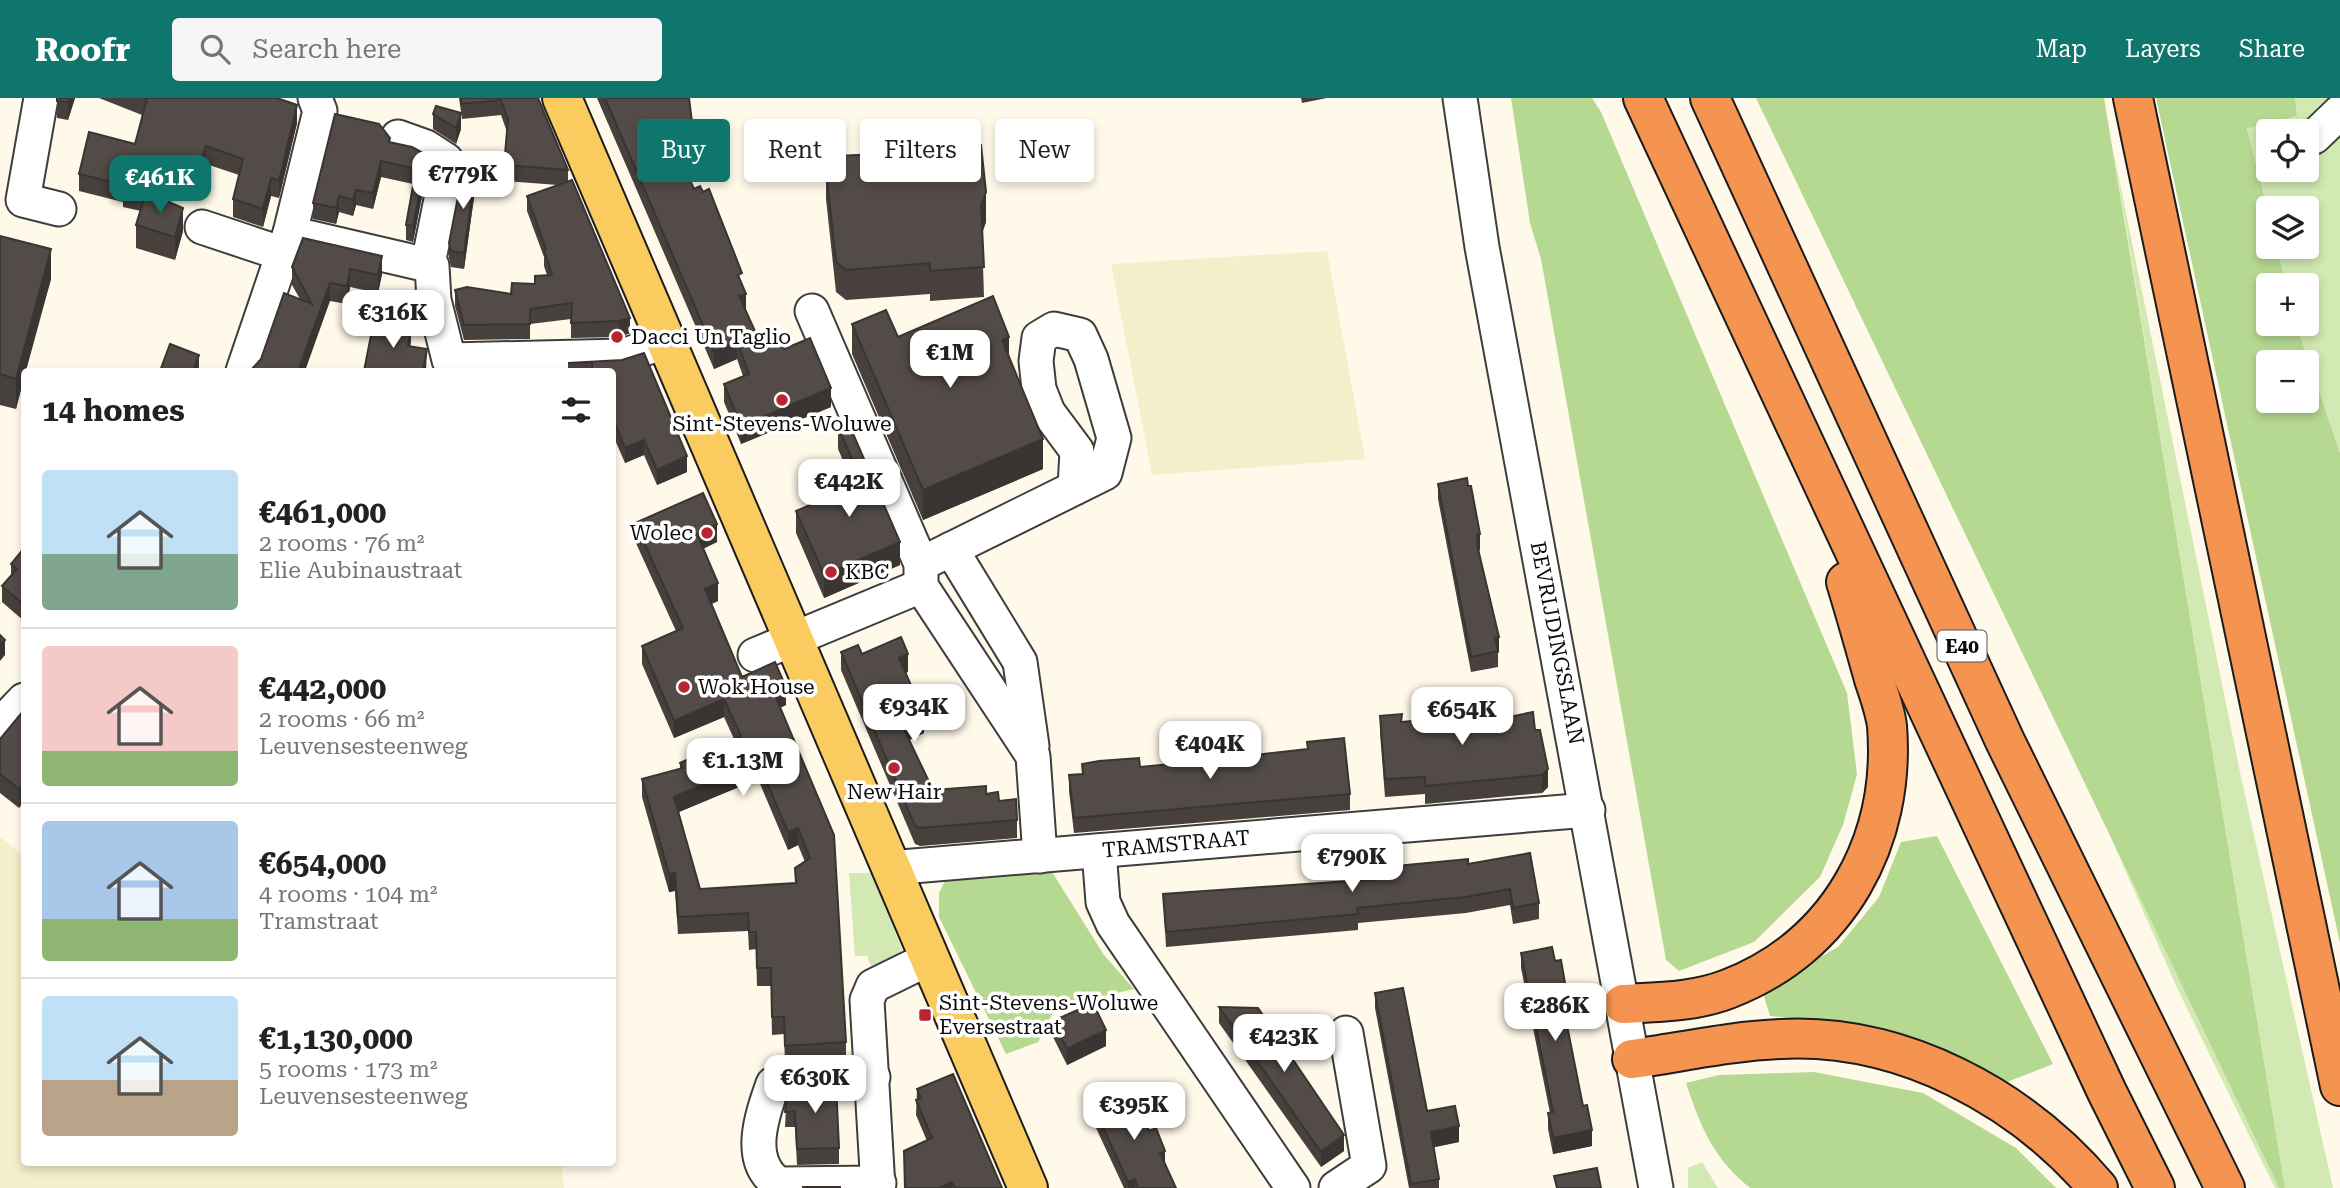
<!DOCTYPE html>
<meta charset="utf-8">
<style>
body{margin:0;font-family:"Roboto Serif",serif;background:#f6f6f6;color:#222;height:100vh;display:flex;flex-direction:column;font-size:26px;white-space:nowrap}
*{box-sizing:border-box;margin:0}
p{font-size:23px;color:#767676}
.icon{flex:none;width:38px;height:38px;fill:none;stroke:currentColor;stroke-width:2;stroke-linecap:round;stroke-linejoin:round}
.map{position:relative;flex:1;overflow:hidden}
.sheet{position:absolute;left:21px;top:270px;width:595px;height:798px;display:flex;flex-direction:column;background:#fff;border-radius:7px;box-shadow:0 4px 10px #0003}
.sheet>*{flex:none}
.guide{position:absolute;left:637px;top:21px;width:665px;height:63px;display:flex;gap:14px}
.fabs{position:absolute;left:2256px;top:21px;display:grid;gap:14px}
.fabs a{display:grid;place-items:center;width:63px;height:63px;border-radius:7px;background:#fff;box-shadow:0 4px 10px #0003;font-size:35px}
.price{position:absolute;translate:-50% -60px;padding:0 16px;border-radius:14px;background:#fff;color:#222;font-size:23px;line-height:46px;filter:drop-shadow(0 2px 4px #0008)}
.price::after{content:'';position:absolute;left:50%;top:42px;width:21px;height:16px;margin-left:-10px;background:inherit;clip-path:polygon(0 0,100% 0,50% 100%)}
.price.active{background:#0f766e;color:#fff}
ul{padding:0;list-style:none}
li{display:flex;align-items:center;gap:21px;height:175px;padding:0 21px}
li+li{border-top:2px solid #e0e0e0}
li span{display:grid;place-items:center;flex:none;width:196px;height:140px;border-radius:7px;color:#555}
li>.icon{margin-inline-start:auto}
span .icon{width:84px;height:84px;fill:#fffc;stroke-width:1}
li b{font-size:30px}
h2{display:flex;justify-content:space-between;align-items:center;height:84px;padding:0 21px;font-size:30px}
.tag{padding:0 24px;border-radius:7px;background:#fff;box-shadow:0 4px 10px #0003;font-size:24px;line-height:63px}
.tag.active{background:#0f766e;color:#fff}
header{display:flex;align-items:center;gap:42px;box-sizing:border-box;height:98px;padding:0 35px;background:#0f766e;color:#fff}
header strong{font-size:33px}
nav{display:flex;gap:38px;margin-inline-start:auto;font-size:24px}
.search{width:490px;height:63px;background:#f6f6f6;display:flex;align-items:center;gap:18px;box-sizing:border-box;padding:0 24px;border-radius:7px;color:#767676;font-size:26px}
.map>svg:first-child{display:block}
.farmland{fill:#f4eeca}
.green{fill:#d2e9b3}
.forest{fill:#b6d992;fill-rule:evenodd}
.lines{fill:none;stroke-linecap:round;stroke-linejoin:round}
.minor-casing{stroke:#3e3e3e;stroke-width:37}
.major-casing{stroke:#1c1c1c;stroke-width:42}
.highway-casing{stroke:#1c1c1c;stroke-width:42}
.minor{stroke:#fff;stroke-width:33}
.major{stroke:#facb5e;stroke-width:38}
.highway{stroke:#f59350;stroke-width:38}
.wall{fill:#47403d;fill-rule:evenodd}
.shaded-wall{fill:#3a3432}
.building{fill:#534b47;stroke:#3a3432;stroke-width:2;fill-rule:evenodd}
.poi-dot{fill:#bb2333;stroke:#fff;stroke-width:2.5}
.labels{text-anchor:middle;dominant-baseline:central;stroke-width:7;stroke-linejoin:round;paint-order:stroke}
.shield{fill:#fff;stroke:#545454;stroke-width:2}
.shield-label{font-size:19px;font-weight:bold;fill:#0b0b0b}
.poi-label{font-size:21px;fill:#0b0b0b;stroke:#fff;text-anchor:start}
.street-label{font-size:21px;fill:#0b0b0b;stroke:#fff}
</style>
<header>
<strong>Roofr</strong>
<div class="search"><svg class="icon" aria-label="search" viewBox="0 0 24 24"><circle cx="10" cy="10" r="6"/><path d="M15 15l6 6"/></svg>Search here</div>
<nav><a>Map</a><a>Layers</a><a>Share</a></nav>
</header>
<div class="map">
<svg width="2340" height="1090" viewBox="0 0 2340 1090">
<rect width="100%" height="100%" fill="#fff9e9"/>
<g class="farmland">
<polygon points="1327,153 1365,361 1152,377 1111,166"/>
<polygon points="0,739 24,758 24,1064 561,1064 564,1090 0,1090"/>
</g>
<g class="green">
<polygon points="2295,0 2340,0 2306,33 2268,33 2268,72 2306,72 2307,51 2340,23 2340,355 2296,226 2306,226 2306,187 2286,187 2277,149 2306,149 2306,110 2268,113 2247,29 2297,18"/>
<polygon points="2113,51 2241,679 2333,1090 2285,1090"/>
<polygon points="2111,740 2279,1090 2275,1090 2178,892"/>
<polygon points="849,775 871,775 902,851 899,857 871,868 867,858 855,858"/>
<polygon points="1702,1064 1718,1090 1688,1090 1688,1070"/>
</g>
<g class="forest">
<polygon points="1511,0 1592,0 1601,14 1847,595 1857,676 1843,727 1820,779 1754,844 1679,873 1666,862 1541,161 1530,125"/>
<polygon points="1756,0 2104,0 2285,1090 2279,1090"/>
<path d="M2156 0H2295L2297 18 2247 30 2268 113V149H2277L2286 187H2268V226H2296L2340 355V845ZM2268 264H2306V303H2268Z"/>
<polygon points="1937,738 2053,966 2007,984 1948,953 1881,929 1770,918 1762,892 1838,849 1879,799 1901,744"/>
<polygon points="1052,774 1104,857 1134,891 1056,909 1038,944 1006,956 939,819 939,795 946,781"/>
<path d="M1814 974 1923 995 2016 1050 2056 1090H1750C1713 1060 1701 1030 1686 985L1719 977Z"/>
</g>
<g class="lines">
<defs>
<g id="minor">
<polyline points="41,0 23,102 59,111"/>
<polyline points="1460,0 1482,149 1656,1090"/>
<polyline points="398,39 426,49 446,62 447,72 428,166"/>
<polyline points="2314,39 2340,14"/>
<polyline points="202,129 283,156"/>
<polyline points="290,135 432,168 434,202 449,262 622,258 665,244"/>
<polyline points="812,213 921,466 921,488 1033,658 1040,758"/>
<polyline points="243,273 290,135 320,13 315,0"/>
<polyline points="951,451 1020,564 1032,648"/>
<polyline points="921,466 1105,375 1114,340 1091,261 1080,237 1054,231 1039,240 1036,263 1039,291 1048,314 1077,353 1075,390"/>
<polyline points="755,557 921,488"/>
<polyline points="0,627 24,602"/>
<polyline points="1099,753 1103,804 1113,826 1293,1090"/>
<polyline points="889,770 1588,712"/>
<path d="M873 979 773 986C762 1017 745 1064 779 1086L879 1085"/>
<polyline points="878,1090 867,902 873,888 928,861"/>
<polyline points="1336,1090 1369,1068 1346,935"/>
</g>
<polyline id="major" points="562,0 1028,1090"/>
<g id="highway">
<polyline points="1643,0 2107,994 2155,1090"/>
<polyline points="1710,0 2005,643 2225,1090"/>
<polyline points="2133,0 2340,988"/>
<path d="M1623 906C1658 904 1695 904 1728 891 1839 848 1896 743 1887 628 1885 612 1879 596 1874 581 1865 549 1856 516 1846 484"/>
<path d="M1632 961C1682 954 1731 943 1781 941 1902 935 2021 999 2098 1090"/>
</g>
</defs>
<use href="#minor" class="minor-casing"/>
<use href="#major" class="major-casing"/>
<use href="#highway" class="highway-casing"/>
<use href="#minor" class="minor"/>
<use href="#major" class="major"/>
<use href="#highway" class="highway"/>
</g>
<g class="wall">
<polygon points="75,0 68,22 57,20 57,3"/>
<polygon points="99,0 277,0 297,25 279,100 271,98 263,129 233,119 233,101 239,77 206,66 197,91 165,81 159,100 183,133 175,162 136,150 136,127 141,113 123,109 123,104 79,93 79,76 135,46 142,17"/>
<polygon points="459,0 538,0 568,72 568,83 630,235 619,239 571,240 571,221 530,226 530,241 464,242 455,208 455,192 511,196 535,186 547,177 544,168 544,159 527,113 527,98 558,87 504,83 504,67 507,34 501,17 462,21"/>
<polygon points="597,0 689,0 694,59 682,64 694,91 742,185 746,214 759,242 784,251 831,309 741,346 724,304 724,286 743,278 737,261 714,271"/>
<polygon points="1301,0 1327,0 1302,5"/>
<polygon points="433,16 461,31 456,46 433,31"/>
<polygon points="390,45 427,73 413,144 406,142 406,127 413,86 381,79 373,111 356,107 353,118 339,114 336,126 313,121 313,105"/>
<polygon points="911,51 986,124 982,135 984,199 930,203 930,196 846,202 836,194 826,101 826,71 911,75"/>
<polygon points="476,85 464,171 451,169 449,160 449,145"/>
<polygon points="0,138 51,181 24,273 24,280 16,311 0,307"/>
<polygon points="303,140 382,176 378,195 350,189 347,206 330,203 261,261 300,201 292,187 292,169"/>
<polygon points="852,226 898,239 1009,258 1043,371 923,422 852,256"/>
<polygon points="622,262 687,374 657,387 644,357 625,365 612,335 612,273 568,273 568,265"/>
<polygon points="838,328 900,467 824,500 796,435 796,413 854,388 838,351"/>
<polygon points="1438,386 1480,452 1479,452 1499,554 1498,555 1498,569 1471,574 1438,401"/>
<path d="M635 425 717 444 703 451 718 503 711 506 742 579 786 607 780 610 846 944V962L785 966 784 936 772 937 771 888H757L756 851 749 852 748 833 678 836 675 793 669 794 642 699V681L680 671V665L734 641 724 619 674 640 642 566V548L676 533 635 443ZM758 681 788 752 798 747 805 764 795 770V785L700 791 679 714Z"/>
<polygon points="24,450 24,523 2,504 2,488 11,477 11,466"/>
<polygon points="841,554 862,556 908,574 905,575 924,635 909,642 933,692 986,696 999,703 1017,722 1017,740 920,748 915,746 841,572"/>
<polygon points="1446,609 1485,624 1535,632 1548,689 1542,695 1425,706 1425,696 1385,699 1380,635 1380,618 1402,624 1446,620"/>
<polygon points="24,612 19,710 0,695 0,641"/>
<polygon points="1307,644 1350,696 1350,712 1074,735 1069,693 1069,677 1082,676 1082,666 1140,669 1203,663 1307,652"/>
<polygon points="1468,766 1539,805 1539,821 1513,826 1510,807 1466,815 1358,825 1358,832 1166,849 1163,796 1376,782 1376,770"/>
<polygon points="1521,855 1555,863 1566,891 1566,907 1563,907 1583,1008 1592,1048 1553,1056 1548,1031 1548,1015 1550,1015 1521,870"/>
<polygon points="1375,895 1427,1013 1459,1044 1433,1049 1439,1081 1439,1090 1409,1090 1375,910"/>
<polygon points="1219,909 1344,1053 1321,1069 1219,925"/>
<polygon points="1053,923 1106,948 1067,967 1053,939"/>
<polygon points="787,989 839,1050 839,1066 797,1067 795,1029 785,1029"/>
<polygon points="917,991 1002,1090 905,1090 904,1053 927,1043 916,1017"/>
<polygon points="1100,1001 1149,1033 1176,1090 1124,1090 1096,1030 1096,1014 1100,1013"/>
</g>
<g class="shaded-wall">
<polygon points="70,0 75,0 68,22 68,4"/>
<polygon points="297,7 297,25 279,100 279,83"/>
<polygon points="461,15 461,31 456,46 456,30"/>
<polygon points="694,40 694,59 675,67 675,49"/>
<polygon points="206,48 206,66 197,91 197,73"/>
<polygon points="427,57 427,73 413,144 413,128"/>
<polygon points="165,63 165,81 155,116 155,98"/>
<polygon points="381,63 381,79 373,111 373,95"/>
<polygon points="476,69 476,85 464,171 464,155"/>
<polygon points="271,80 271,98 263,129 263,111"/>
<polygon points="356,92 356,107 353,118 353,102"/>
<polygon points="986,94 986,124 981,138 981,108"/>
<polygon points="339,98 339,114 336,126 336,110"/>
<polygon points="183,110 183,133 175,162 175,139"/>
<polygon points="51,151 51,181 26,273 24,273 24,280 16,311 16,281"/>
<polygon points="382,158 382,176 378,195 378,177"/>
<polygon points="350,171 350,189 347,206 347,188"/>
<polygon points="330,185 330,203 305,273 298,273"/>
<polygon points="746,196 746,214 739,198"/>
<polygon points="630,220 630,235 619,239 619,223"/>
<polygon points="411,228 411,244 408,263 408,248"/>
<polygon points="1009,239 1009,269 1002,242"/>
<polygon points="737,243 737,261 714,271 714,253"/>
<polygon points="427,251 426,273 423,273"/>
<polygon points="199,257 199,273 193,273"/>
<polygon points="831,290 831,309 741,346 741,328"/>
<polygon points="1043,341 1043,371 923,422 923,392"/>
<polygon points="644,342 644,357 625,365 625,350"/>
<polygon points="687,358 687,374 657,387 657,372"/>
<polygon points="717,426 717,444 697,453 697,436"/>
<polygon points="1480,436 1480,452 1477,453 1477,437"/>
<polygon points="900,444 900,467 824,500 824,477"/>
<polygon points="718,485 718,503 705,509 705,491"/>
<polygon points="1499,539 1499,554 1498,555 1495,540"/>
<polygon points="5,542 5,557 0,563 0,547"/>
<polygon points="908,556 908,574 899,577 899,560"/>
<polygon points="786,589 786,607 774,612 774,595"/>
<polygon points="724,601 724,619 674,640 674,623"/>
<polygon points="924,617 924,635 902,645 902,627"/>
<polygon points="758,663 758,681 674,716 674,699"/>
<polygon points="1548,671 1548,689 1542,695 1542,677"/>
<polygon points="24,684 24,704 19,710 19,691"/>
<polygon points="798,730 798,747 788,752 788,734"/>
<polygon points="675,775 675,793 669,794 669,776"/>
<polygon points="1106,932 1106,948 1067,967 1067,951"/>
<polygon points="1459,1028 1459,1044 1431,1050 1431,1034"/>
<polygon points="1592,1032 1592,1048 1553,1056 1553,1040"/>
<polygon points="1344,1037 1344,1053 1321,1069 1321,1054"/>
<polygon points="1165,1053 1165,1068 1160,1055"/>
<polygon points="1135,1081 1135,1090 1128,1090 1128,1084"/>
<polygon points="952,1084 952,1090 939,1090"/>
</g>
<g class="building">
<polygon points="57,0 70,0 68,4 57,3"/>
<polygon points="144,0 277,0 297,7 279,83 271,80 263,111 233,101 243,61 206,48 197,73 165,63 155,97 146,94 146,96 123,91 124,87 79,76 89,34 135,46 147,1"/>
<polygon points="461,0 538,0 568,72 504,67 508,22 501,2 462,6"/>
<polygon points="605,0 689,0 694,40 675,49 694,91 700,88 703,94 709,91 742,175 738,177 746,196 739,198 759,242 777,234 784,251 810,240 831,290 741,328 724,286 749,276 737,243 714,253"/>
<polygon points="436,8 461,15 456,30 433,16"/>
<polygon points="335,16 379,26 390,40 389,44 412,49 427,57 413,128 406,127 416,71 381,63 373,95 356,92 353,102 339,98 336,110 313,105"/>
<polygon points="981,47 986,94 981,108 984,169 930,173 930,165 846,172 836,164 826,71 837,58 877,56 915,77 911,51"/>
<polygon points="464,68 476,69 464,155 451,153 449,145"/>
<polygon points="572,82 630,220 619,223 571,225 572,205 530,211 530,226 464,227 455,192 467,189 511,196 512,185 535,186 535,178 552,177 544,152 546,151 527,98"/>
<polygon points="146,94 183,110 175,139 136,127"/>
<polygon points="0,138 51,151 16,281 0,276"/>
<polygon points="303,140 382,158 378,177 350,171 347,188 330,185 298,273 250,273 261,261 284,195 312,206 292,169"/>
<polygon points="993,198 1009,239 1002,242 1043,341 923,392 852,226 886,212 898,239"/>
<polygon points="374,222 411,228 408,248 427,251 423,273 364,273"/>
<polygon points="170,246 199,257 193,273 160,273"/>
<polygon points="644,255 687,358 657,372 644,342 625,350 612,319 612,273 592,273 592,264 568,265 622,262"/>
<polygon points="848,324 900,444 824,477 796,413 862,385 838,328"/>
<polygon points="1467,380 1468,388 1471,388 1480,436 1477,437 1478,451 1499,539 1495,540 1498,553 1471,559 1438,386"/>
<path d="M703 395 717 426 697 436 718 485 705 491 742 579 775 564 786 589 774 595 834 737 846 944 785 948 784 919H772L771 870H757L756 834H749L748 815 678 819 675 775 669 776 642 681 683 670 680 665 741 638 724 601 674 623 642 548 683 530 635 425ZM758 663 788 734 798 730 810 760 795 770 796 785 700 791 674 699Z"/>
<polygon points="24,450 24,507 2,488 17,471 11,466"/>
<polygon points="0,537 5,542 0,547"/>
<polygon points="901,539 908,556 899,560 924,617 902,627 933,692 986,688 986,696 998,694 999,703 1016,701 1017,722 920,730 915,728 841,554 858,547 862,556"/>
<polygon points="1483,605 1485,624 1533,614 1535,632 1540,632 1548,671 1542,677 1425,688 1425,679 1385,681 1380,618 1402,616 1401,624 1448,620 1446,609"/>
<polygon points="24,612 24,684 19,691 0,676 0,641"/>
<polygon points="1344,640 1350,696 1074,720 1069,677 1083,676 1082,666 1099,663 1139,660 1140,669 1203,663 1308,651 1307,644"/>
<polygon points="1530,755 1539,805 1513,810 1510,791 1466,799 1357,810 1358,816 1166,834 1163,796 1377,781 1376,770 1468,761 1468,766"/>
<polygon points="1552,849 1555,863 1561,862 1566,891 1560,892 1583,1008 1587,1007 1592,1032 1553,1040 1548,1015 1553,1014 1521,855"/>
<polygon points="1403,890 1427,1013 1455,1008 1459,1028 1431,1034 1439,1081 1411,1086 1375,895"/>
<polygon points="1093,905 1106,932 1067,951 1053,923"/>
<polygon points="1219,909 1258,910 1344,1037 1321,1054"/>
<polygon points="953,976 1002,1090 955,1090 952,1084 939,1090 905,1090 904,1053 932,1040 916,1002 921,1000 917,991"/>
<polygon points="836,985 839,1050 797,1051 795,1013 785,1014 787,989"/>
<polygon points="1130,989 1149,1033 1156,1030 1165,1053 1160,1055 1176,1090 1138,1090 1135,1081 1128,1084 1096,1014 1104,1011 1100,1001"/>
<polygon points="1597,1070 1601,1090 1557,1090 1554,1078"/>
<polygon points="802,1089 840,1089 840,1090"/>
</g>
<g class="poi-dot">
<circle cx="617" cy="239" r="7"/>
<circle cx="782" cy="302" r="7"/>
<circle cx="707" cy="435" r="7"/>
<circle cx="831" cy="474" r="7"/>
<circle cx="684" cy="589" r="7"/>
<circle cx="894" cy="670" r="7"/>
<rect x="918" y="910" width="14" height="14" rx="3.5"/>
</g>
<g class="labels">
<rect class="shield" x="1937.5" y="532.5" width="49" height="31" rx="5"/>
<g class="shield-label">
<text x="1962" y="548">E40</text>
</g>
<g class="poi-label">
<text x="631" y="239">Dacci Un Taglio</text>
<text x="782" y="326" text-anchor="middle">Sint-Stevens-Woluwe</text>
<text x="693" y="435" text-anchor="end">Wolec</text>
<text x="845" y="474">KBC</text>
<text x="698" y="589">Wok House</text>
<text x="894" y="694" text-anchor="middle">New Hair</text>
<text x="939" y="905">Sint-Stevens-Woluwe<tspan x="939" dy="24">Eversestraat</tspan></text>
</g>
<g class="street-label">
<text transform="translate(1557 545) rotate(79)">BEVRIJDINGSLAAN</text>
<text transform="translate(1176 746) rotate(-5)">TRAMSTRAAT</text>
</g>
</g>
</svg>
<div class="fabs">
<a><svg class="icon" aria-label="locate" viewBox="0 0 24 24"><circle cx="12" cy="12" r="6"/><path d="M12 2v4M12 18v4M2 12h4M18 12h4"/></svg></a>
<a><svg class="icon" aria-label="layers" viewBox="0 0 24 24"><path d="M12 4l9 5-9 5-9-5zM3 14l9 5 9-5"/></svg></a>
<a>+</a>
<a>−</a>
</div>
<b class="price" style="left:463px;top:113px">€779K</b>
<b class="price active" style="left:160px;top:117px">€461K</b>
<b class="price" style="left:393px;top:252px">€316K</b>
<b class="price" style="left:950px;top:292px">€1M</b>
<b class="price" style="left:849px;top:421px">€442K</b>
<b class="price" style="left:914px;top:646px">€934K</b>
<b class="price" style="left:1462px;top:649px">€654K</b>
<b class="price" style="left:1210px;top:683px">€404K</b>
<b class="price" style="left:743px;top:700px">€1.13M</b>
<b class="price" style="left:1352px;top:796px">€790K</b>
<b class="price" style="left:1555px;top:945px">€286K</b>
<b class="price" style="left:1284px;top:976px">€423K</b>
<b class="price" style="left:815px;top:1017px">€630K</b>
<b class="price" style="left:1134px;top:1044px">€395K</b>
<div class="guide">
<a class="tag active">Buy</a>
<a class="tag">Rent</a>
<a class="tag">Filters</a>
<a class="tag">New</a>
</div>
<section class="sheet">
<h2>14 homes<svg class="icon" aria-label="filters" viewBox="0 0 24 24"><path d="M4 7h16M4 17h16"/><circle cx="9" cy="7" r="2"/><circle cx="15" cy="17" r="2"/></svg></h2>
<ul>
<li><span style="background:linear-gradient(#bfe0f5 60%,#7fa58c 0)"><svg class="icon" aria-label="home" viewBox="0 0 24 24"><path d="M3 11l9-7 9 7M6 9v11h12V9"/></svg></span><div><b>€461,000</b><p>2 rooms · 76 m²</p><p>Elie Aubinaustraat</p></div></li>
<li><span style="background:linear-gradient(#f6c9c9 75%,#8fb573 0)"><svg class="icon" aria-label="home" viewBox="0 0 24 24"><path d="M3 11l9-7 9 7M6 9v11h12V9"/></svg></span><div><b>€442,000</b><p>2 rooms · 66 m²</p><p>Leuvensesteenweg</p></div></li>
<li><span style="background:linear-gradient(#a9c7e8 70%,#8fb573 0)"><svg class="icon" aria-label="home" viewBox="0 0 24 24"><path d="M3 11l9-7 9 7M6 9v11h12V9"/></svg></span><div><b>€654,000</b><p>4 rooms · 104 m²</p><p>Tramstraat</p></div></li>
<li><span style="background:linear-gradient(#bfe0f5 60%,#b9a48a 0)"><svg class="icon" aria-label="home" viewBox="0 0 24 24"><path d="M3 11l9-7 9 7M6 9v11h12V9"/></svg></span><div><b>€1,130,000</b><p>5 rooms · 173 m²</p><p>Leuvensesteenweg</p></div></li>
</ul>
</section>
</div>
